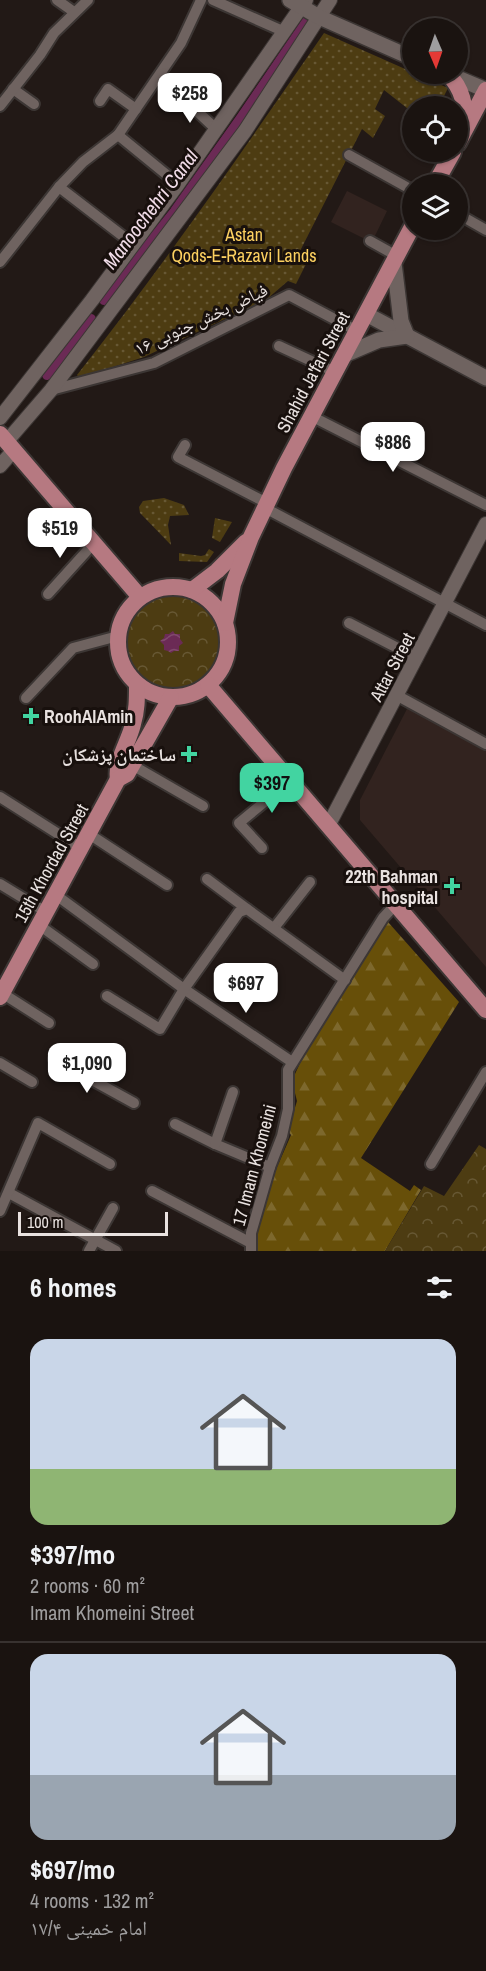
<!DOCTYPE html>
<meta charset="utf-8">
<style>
body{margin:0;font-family:"Archivo Narrow","Noto Naskh Arabic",sans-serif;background:#27201e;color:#f1f3f6;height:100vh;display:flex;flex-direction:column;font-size:22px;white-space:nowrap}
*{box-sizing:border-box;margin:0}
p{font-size:20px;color:#9f9e9f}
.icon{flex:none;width:33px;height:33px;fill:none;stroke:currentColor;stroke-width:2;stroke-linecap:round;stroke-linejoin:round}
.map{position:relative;height:1251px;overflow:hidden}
.side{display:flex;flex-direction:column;background:#1a1310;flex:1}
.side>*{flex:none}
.needle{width:39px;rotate:178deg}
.fabs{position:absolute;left:402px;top:18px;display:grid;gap:12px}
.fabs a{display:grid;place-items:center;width:66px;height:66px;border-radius:50%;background:#1a1310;box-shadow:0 2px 4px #0004,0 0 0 2px #383230;font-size:30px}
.scale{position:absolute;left:18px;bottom:15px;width:150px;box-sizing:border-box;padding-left:6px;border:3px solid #e9e2e0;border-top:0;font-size:16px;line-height:21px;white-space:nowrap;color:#e9e2e0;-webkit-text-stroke:4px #18100d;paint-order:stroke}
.price{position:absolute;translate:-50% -51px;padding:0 14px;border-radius:12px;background:#fff;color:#222;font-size:20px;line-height:39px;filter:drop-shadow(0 2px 3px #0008)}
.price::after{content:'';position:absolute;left:50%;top:36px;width:18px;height:14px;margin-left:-9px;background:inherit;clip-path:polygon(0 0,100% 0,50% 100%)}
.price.selected{background:#42d4a1;color:#111}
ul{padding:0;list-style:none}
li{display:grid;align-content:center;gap:12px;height:318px;padding:0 30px}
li+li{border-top:2px solid #383230}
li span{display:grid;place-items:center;height:186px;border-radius:18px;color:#555}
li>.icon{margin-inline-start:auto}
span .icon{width:108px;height:108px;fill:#fffc;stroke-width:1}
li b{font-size:26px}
h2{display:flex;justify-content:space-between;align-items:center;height:72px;padding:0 30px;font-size:26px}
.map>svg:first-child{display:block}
.built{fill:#32231f}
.forest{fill:url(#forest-firs)}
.park{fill:url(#park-crowns)}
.garden{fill:url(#garden-dots)}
.water{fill:url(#water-waves)}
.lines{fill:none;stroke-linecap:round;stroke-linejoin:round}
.canal{stroke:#6b2a55;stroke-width:10}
.minor-casing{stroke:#3c3634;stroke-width:14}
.tertiary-casing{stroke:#3c3634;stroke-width:16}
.secondary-casing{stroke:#3c3634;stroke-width:18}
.primary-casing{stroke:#3c3634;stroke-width:20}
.minor{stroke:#6f6360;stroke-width:10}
.tertiary{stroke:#6f6360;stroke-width:14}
.secondary{stroke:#6f6360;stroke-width:15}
.primary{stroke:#b67981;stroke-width:16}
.poi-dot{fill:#42d4a1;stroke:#18100d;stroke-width:2}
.labels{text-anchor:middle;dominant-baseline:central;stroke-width:6;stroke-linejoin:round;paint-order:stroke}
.park-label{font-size:18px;fill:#fcd060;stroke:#18100d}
.street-label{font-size:18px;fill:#e9e2e0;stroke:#18100d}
.poi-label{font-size:18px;font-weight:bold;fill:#e9e2e0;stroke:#18100d;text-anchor:end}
.water-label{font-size:20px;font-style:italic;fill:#f2dde9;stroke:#18100d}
</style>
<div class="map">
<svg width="486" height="1251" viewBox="0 0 486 1251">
<defs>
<pattern id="forest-firs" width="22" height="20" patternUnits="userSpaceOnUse" patternTransform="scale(1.5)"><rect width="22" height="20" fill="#674f09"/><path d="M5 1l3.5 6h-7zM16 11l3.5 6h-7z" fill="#7d682d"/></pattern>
<pattern id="park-crowns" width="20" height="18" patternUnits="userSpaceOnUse" patternTransform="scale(1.5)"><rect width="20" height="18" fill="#4d3c12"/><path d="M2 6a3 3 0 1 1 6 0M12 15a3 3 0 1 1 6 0" fill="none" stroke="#675834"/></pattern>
<pattern id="garden-dots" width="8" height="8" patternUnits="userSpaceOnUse" patternTransform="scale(1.5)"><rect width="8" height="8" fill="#4d3c12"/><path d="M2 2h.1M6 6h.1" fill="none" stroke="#675834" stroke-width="1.8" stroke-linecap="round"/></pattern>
<pattern id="water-waves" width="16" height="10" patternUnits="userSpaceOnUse" patternTransform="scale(1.5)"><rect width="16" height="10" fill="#6b2a55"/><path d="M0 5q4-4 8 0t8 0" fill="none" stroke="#80496d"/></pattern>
</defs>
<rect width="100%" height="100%" fill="#221916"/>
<g class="built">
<polygon points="347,191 387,211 373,240 367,237 365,239 331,222"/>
<polygon points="408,707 486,750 486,967 360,820 360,800"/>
</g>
<path class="forest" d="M388 922 459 1002 361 1158 410 1191 414 1185 421 1190 385 1251H257C254 1211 276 1171 291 1135L288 1131 297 1101 293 1085 295 1074 301 1061Z"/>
<g class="park">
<circle cx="172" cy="641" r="47"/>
<polygon points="479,1145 486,1149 486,1251 385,1251 424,1186 444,1196"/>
</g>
<g class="garden">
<path d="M324 33 448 88 439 106H412V112L384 90 375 109 385 116 373 138 362 129 300 251 310 256 296 284 288 281 267 299 144 357 79 378 77 375C164 265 244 149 324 33Z"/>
<polygon points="164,498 184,505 189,515 170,516 168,525 171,545 140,513 139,507 143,501"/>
<polygon points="215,518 232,522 220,542 212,538"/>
<polygon points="209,549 214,552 207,562 179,561 179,553 201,556 205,555"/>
</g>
<polygon class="water" points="173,631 175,634 180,634 180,639 183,643 179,646 179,651 174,651 171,653 168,651 164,650 164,645 160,641 164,638 165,634 169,634"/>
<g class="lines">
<g class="canal">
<polyline points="104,300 175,211 241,118 307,21"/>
<polyline points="47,375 91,319"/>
</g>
<defs>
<g id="minor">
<polyline points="57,0 74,12"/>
<polyline points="213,0 285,32"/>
<polyline points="13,89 34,104"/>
<polyline points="183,98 217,130"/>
<polyline points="100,101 108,89 136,109"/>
<polyline points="0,106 40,55 54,33 88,0"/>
<polyline points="118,135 178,184"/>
<polyline points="349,155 412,190"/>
<polyline points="59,187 133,244"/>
<polyline points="458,214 486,230"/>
<polyline points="370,241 397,256"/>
<polyline points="0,262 59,187 83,162 118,135 181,43 201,0"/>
<polyline points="279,346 335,372"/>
<polyline points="51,390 154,363 289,295 357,331"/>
<polyline points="311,416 486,505"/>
<polyline points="185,445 178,457 267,503"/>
<polyline points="265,508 486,625"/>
<polyline points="48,594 94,543"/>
<polyline points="349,623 417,658"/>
<polyline points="398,696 486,744"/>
<polyline points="26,698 73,648 118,636"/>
<polyline points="132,765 203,806"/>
<polyline points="0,797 82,849"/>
<polyline points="89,834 167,885"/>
<polyline points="262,848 239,823 290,781"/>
<polyline points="207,879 247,909"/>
<polyline points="0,884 46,912"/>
<polyline points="56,895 184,989 292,1062"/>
<polyline points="39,925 93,964"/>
<polyline points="274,928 310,882"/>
<polyline points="2,993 49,1023"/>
<polyline points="107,996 160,1029 184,989 239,912 247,909 345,980"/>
<polyline points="54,1059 134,1103"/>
<polyline points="0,1063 32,1082"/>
<polyline points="175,1124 215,1144 270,1167"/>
<polyline points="215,1144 233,1092"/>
<polyline points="431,1164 486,1072"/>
<polyline points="152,1191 251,1243"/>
<polyline points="9,1193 116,1251"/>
<polyline points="0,1211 38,1123 110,1164"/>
<polyline points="89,1251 113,1208"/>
<polyline points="251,1251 251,1233 270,1167 282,1136 288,1109 288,1070 383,918 395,905"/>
</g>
<g id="tertiary">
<polyline points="0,418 92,300 178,184 306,0"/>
<polyline points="7,441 51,390 245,131 330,0"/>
<polyline points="0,466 14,450"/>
<polyline points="328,826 486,524"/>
</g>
<g id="secondary">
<polyline points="290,0 319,17 412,58"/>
<polyline points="448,74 486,90"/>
<polyline points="366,314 486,378"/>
<polyline points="344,355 379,340 407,336 401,321 394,263"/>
</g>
<g id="primary">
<path d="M448 74C463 89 465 105 466 127"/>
<polyline points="458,143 486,90"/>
<polyline points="435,184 453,152"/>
<polyline points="0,434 140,597"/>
<circle cx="173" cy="642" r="55"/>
<polyline points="192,590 217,571 246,542"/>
<polyline points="225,623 233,584 251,537 284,468 412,227"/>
<polyline points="208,685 486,1010"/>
<path d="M118 779C115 761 129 742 133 724 137 711 137 699 137 685"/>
<polyline points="0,997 118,779 127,774 171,697"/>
</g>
</defs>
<use href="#minor" class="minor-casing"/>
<use href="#tertiary" class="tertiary-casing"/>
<use href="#secondary" class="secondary-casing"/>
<use href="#primary" class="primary-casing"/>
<use href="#minor" class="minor"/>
<use href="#tertiary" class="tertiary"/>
<use href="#secondary" class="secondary"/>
<use href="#primary" class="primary"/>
</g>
<g class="poi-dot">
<path d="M28 707h6v6h6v6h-6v6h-6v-6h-6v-6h6z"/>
<path d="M186 745h6v6h6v6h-6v6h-6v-6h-6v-6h6z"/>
<path d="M449 877h6v6h6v6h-6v6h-6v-6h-6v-6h6z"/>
</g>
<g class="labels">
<g class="park-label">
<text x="244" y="234">Astan<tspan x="244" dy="21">Qods-E-Razavi Lands</tspan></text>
</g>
<g class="street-label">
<text transform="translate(201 319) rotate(-25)">فیاض بخش جنوبی ۱۶</text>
<text transform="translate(313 372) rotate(-62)">Shahid Ja'fari Street</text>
<text transform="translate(392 667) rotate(-62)">Attar Street</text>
<text transform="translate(51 863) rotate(-61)">15th Khordad Street</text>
<text transform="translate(254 1165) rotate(-75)">17 Imam Khomeini</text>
</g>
<g class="poi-label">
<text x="44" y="716" text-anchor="start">RoohAlAmin</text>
<text x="176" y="754">ساختمان پزشکان</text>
<text x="438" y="876">22th Bahman<tspan x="438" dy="21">hospital</tspan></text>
</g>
<g class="water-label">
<text transform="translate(150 209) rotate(-53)">Manoochehri Canal</text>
</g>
</g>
</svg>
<div class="fabs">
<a><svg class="needle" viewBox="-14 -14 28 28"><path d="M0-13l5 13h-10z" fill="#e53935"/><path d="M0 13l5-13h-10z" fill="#9f9e9f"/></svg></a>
<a><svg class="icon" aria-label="locate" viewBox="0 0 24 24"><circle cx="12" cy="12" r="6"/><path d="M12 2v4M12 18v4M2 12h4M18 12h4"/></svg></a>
<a><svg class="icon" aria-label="layers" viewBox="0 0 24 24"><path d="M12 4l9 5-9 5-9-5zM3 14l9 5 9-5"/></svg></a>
</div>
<div class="scale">100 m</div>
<b class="price" style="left:190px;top:124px">$258</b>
<b class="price" style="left:393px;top:473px">$886</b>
<b class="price" style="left:60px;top:559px">$519</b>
<b class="price selected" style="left:272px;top:814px">$397</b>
<b class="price" style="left:246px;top:1014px">$697</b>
<b class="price" style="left:87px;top:1094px">$1,090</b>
</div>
<section class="side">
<h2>6 homes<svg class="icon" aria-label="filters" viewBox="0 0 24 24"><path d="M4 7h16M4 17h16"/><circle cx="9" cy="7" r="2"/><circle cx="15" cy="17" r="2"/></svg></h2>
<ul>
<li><span style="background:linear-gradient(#c9d6e8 70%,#8fb573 0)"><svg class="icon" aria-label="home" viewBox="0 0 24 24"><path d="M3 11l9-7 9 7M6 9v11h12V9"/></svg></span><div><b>$397/mo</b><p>2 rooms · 60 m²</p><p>Imam Khomeini Street</p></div></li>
<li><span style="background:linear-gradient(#c9d6e8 65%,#9aa5b1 0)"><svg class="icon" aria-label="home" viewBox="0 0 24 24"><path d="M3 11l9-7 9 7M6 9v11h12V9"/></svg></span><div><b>$697/mo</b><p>4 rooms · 132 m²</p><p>امام خمینی ۱۷/۴</p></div></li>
</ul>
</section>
